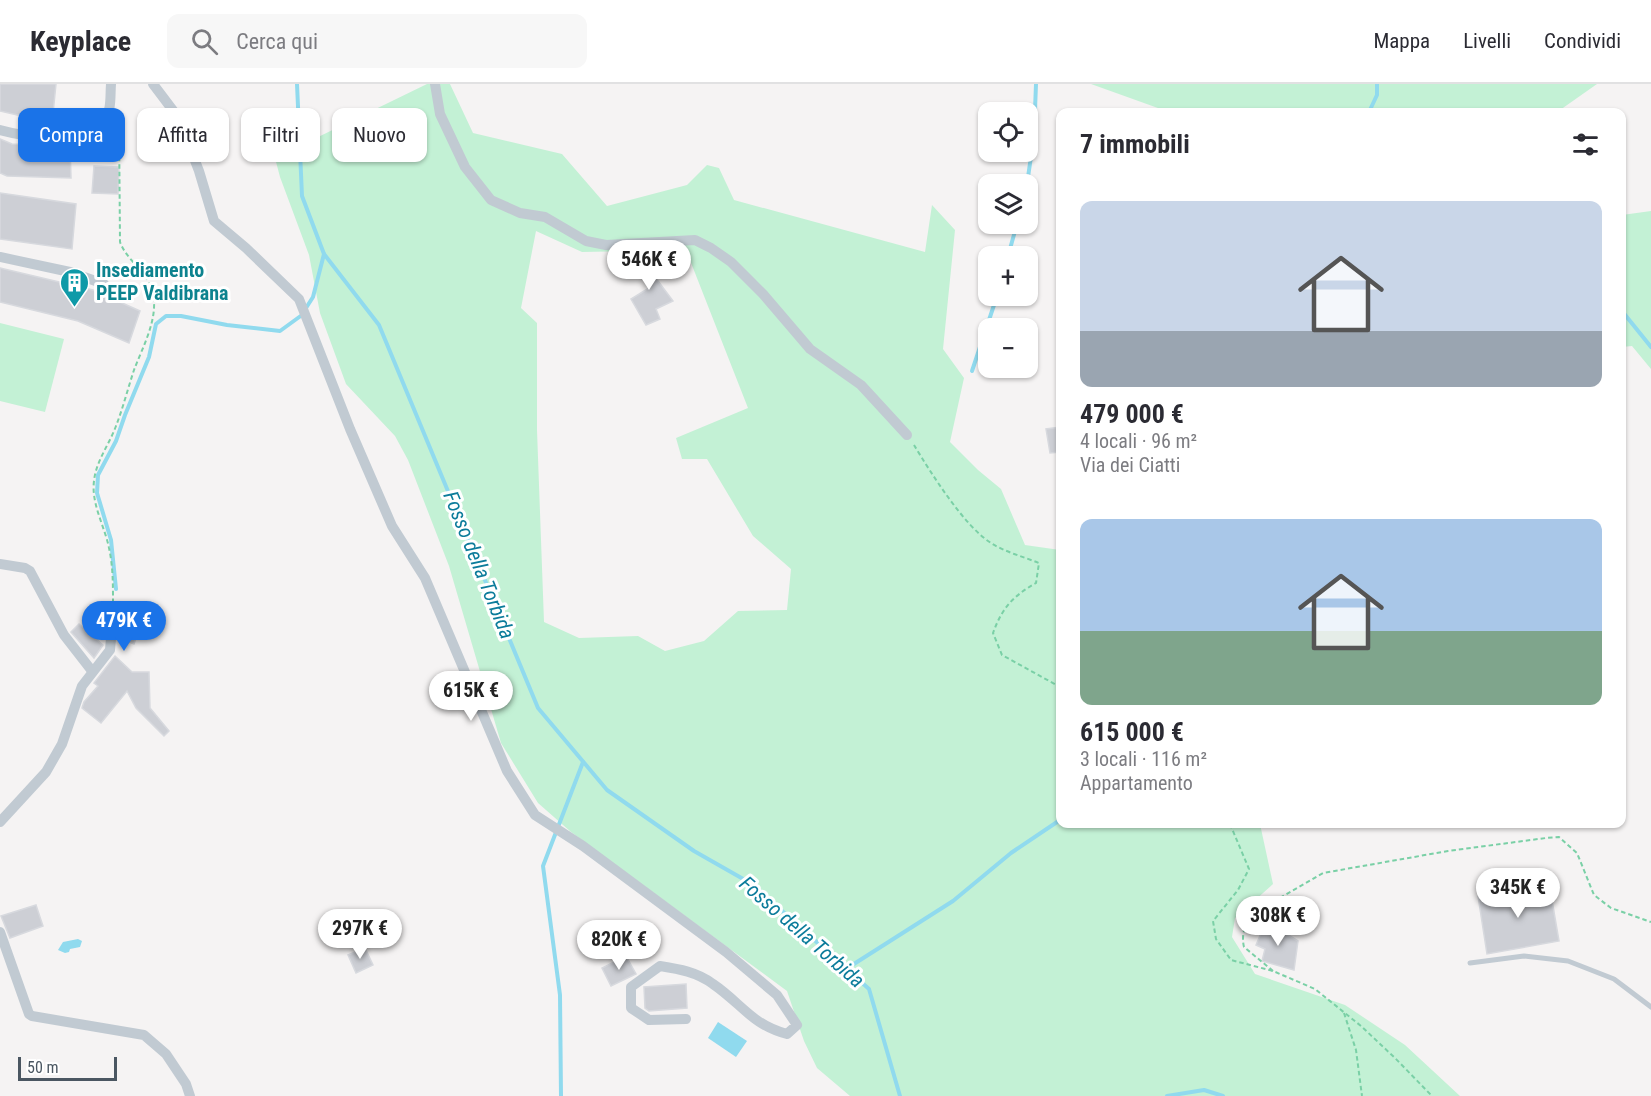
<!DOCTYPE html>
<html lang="it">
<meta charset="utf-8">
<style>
body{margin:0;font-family:"Roboto Condensed",sans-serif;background:#f7f7f7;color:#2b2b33;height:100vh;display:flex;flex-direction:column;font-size:22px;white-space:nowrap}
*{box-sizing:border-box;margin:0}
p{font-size:20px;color:#7c7c81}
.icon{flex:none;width:33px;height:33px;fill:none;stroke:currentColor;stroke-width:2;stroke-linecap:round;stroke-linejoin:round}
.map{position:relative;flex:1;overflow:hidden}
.details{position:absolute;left:1056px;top:24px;width:570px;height:720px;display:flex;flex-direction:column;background:#fff;border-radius:12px;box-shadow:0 2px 4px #0004}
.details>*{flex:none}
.guide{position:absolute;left:18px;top:24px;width:570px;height:54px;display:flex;gap:12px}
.controls{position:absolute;left:978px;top:18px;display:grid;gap:12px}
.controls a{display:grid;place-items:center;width:60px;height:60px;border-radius:12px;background:#fff;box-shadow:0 2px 4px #0004;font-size:30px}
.scale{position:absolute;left:18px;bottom:15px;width:99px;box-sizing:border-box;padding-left:6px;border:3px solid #4a5661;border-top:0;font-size:16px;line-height:21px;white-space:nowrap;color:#4a5661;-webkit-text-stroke:4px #fff;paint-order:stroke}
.price{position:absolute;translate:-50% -51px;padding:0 14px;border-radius:21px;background:#fff;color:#222;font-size:20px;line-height:39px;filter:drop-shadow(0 2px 3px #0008)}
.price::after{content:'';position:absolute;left:50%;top:36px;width:18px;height:14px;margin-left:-9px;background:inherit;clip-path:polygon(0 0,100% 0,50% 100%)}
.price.selected{background:#1a73e8;color:#fff}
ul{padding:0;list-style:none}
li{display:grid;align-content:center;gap:12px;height:318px;padding:0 24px}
li span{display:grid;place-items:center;height:186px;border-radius:12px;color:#555}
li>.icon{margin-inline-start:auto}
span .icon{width:108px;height:108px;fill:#fffc;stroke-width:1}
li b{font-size:26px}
h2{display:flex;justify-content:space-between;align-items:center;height:72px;padding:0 24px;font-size:26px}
.chip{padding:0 21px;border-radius:12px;background:#fff;box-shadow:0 2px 4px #0004;font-size:21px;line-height:54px}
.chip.selected{background:#1a73e8;color:#fff}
header{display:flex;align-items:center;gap:36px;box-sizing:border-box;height:84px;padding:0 30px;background:#fff;border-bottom:2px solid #e1e1e2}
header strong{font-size:28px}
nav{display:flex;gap:33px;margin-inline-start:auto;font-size:21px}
.search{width:420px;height:54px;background:#f7f7f7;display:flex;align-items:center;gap:15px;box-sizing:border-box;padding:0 21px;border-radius:12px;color:#7c7c81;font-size:22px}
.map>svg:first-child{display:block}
.green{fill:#c3f1d5;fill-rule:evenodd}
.water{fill:#90daee}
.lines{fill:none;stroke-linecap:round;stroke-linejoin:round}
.stream{stroke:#90daee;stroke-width:4}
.building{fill:#cdcfd5;stroke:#d7d9de;stroke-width:1.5}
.path{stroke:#7ad0a6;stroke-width:2;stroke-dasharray:4.5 3;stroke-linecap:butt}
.service{stroke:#c1cad2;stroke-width:5}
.minor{stroke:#c1cad2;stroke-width:10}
.labels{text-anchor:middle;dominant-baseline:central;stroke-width:6;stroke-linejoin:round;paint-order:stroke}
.culture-label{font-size:20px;font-weight:bold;fill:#0d838f;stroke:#fff;text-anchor:start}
.water-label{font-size:21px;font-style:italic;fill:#0c7c9b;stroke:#fff}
</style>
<header>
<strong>Keyplace</strong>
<div class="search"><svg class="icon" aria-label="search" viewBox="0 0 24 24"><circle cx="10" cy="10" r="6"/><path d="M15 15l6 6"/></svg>Cerca qui</div>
<nav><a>Mappa</a><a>Livelli</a><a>Condividi</a></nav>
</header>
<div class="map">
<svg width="1651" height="1012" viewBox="0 0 1651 1012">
<rect width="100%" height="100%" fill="#f5f3f3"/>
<g class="green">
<path d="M427 0H450L473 49 562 70 607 122 687 101 707 81 719 84 734 116 925 168 932 121 955 146 943 265 964 294 950 358 978 386 1001 405 1025 461 1060 466V740H1260L1273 800 1235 834 1232 853 1255 890 1345 921 1405 961 1460 1012H850L817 984 804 957 787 907 571 748 538 719 501 659 449 482 408 376 395 352 346 300 320 229 309 171 280 93 275 74ZM536 147 582 168 686 166 748 324 676 354 682 375H707L753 452 791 485 787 526 738 527 704 557 665 567 638 552 579 554 544 538 537 346V239L521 224Z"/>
<polygon points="1091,0 1597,0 1560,26 1533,28 1169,28"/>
<polygon points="1651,127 1651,285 1632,262 1622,263 1622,131"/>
<polygon points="0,239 64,255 45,328 0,317"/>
</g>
<g class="water">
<polygon points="78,855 82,857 80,863 70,865 69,868 65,869 58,866 63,858"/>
<polygon points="718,938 747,957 736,973 708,954"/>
</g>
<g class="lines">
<g class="stream">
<polyline points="297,0 302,112 324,170 379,241 538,624 607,706 694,767 752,800 869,905 900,1012"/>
<polyline points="1369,28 1377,11 1377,0"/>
<polyline points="1027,100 1034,52 1036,0"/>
<polyline points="1008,172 1017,140"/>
<polyline points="306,224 313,213 324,170"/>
<polyline points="1622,227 1651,263"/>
<polyline points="972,287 997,212"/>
<polyline points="116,505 111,456 97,409 98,391 116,357 125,331 149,273 156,240 166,232 181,232 227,241 280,247 302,231"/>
<polyline points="846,885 953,817 1011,769 1060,736"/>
<polyline points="561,1012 560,911 543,782 583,678"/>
<polyline points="1167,1012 1204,1006 1223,1012"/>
</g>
</g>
<g class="building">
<polygon points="0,0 56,0 52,39 0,27"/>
<polygon points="0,55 12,60 70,61 71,94 7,92 0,89"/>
<polygon points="94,82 119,83 118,110 92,109"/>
<polygon points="0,109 76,120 72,165 0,155"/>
<polygon points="633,167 636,167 642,174 649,170 656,182 649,185 673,217 656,225 660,235 646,241 631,215 649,204 629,169"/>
<polygon points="0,184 93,206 140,227 129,259 78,237 0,218"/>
<polygon points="1060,343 1060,368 1050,369 1046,345"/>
<polygon points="126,523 144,530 134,560 119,554 120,540"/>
<polygon points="79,540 103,561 94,574 71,548"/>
<polygon points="115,572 132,588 149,588 150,624 169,647 164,652 136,624 127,607 101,639 82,624 84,618 98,602 94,599"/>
<polygon points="1549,799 1559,857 1487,870 1478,812"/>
<polygon points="36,821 43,842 10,854 1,832"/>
<polygon points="1266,837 1298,857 1294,886 1262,877 1265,865 1256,861"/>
<polygon points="365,864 373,881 356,889 348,871"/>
<polygon points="626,872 636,890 611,902 602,884"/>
<polygon points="686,900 687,924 649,927 645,924 644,903"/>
</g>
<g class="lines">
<g class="path">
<path d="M914 361C931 389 964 442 991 459 1005 468 1024 473 1039 479L1036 499C1013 512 1002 524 993 549L1002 571 1060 603"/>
<path d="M113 519C113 500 113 482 109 464 105 443 91 420 94 397 96 377 109 361 116 342 123 324 128 304 134 286 143 262 160 232 152 207 147 187 127 177 120 158L119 36"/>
<polyline points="1230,740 1249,785 1238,806 1213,837 1216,855 1231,876 1273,887 1315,905 1361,942 1395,974 1432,1012"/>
<path d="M1273 887 1244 863C1241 851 1245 840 1252 830L1323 789 1448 767 1546 754 1559 753 1577 769 1594 811 1611 824 1651 838"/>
<polyline points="1344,929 1356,966 1362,1012"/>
</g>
<polyline class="service" points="1470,879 1524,872 1568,877 1614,895 1651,923"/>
<g class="minor">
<path d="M153 0 178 33 199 87 214 137 246 164 299 215 350 345 392 442 425 494 507 687 535 731 583 762 726 868 777 911 797 941 787 950C752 941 741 919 713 900 697 888 679 885 660 882L631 903V924L649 936 686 935"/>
<polyline points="435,0 440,30 465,83 491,116 520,129 545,133 586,157 606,161 695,156 711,164 731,178 763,210 810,265 861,301 907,351"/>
<path d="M0 46C25 53 87 62 104 37 112 26 110 12 111 0"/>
<polyline points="0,173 70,188 104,200"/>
<polyline points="0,480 25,484 30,487 64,551 92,587"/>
<polyline points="0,738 46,688 62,660 82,602 110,566 113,530"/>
<polyline points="0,848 29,930 32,932 144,951 166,970 186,1000 190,1012"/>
</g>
</g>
<defs>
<symbol id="building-pin" viewBox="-11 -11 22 30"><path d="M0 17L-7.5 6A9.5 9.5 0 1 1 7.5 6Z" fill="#0f9aa8" stroke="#fff"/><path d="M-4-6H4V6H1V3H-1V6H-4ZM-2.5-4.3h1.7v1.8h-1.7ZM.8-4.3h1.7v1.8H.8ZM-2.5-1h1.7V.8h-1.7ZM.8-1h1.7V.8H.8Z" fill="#fff"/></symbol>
</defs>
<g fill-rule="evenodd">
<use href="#building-pin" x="58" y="182" width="33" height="45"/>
</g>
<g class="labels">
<g class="culture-label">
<text x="96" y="186">Insediamento<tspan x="96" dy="23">PEEP Valdibrana</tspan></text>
</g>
<g class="water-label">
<text transform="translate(479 481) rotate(68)">Fosso della Torbida</text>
<text transform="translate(802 848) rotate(41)">Fosso della Torbida</text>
</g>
</g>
</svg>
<div class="controls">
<a><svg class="icon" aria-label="locate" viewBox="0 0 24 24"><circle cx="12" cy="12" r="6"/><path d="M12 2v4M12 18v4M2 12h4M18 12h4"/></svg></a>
<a><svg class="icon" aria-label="layers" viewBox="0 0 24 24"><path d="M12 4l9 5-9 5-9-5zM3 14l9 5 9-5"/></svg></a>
<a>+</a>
<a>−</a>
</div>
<div class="scale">50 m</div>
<b class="price" style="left:649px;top:207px">546K €</b>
<b class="price selected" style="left:124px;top:568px">479K €</b>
<b class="price" style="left:471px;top:638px">615K €</b>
<b class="price" style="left:1518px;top:835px">345K €</b>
<b class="price" style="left:1278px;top:863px">308K €</b>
<b class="price" style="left:360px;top:876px">297K €</b>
<b class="price" style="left:619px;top:887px">820K €</b>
<div class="guide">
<a class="chip selected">Compra</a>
<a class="chip">Affitta</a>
<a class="chip">Filtri</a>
<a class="chip">Nuovo</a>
</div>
<section class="details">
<h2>7 immobili<svg class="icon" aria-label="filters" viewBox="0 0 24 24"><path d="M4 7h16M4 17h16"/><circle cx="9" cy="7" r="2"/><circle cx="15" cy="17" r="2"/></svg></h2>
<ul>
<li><span style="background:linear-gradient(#c9d6e8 70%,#9aa5b1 0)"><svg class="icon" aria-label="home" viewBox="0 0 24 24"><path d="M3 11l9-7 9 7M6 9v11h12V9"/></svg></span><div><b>479 000 €</b><p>4 locali · 96 m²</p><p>Via dei Ciatti</p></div></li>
<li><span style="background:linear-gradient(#a9c7e8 60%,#7fa58c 0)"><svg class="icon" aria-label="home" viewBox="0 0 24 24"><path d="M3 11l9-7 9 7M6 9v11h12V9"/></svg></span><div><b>615 000 €</b><p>3 locali · 116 m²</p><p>Appartamento</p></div></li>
</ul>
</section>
</div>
